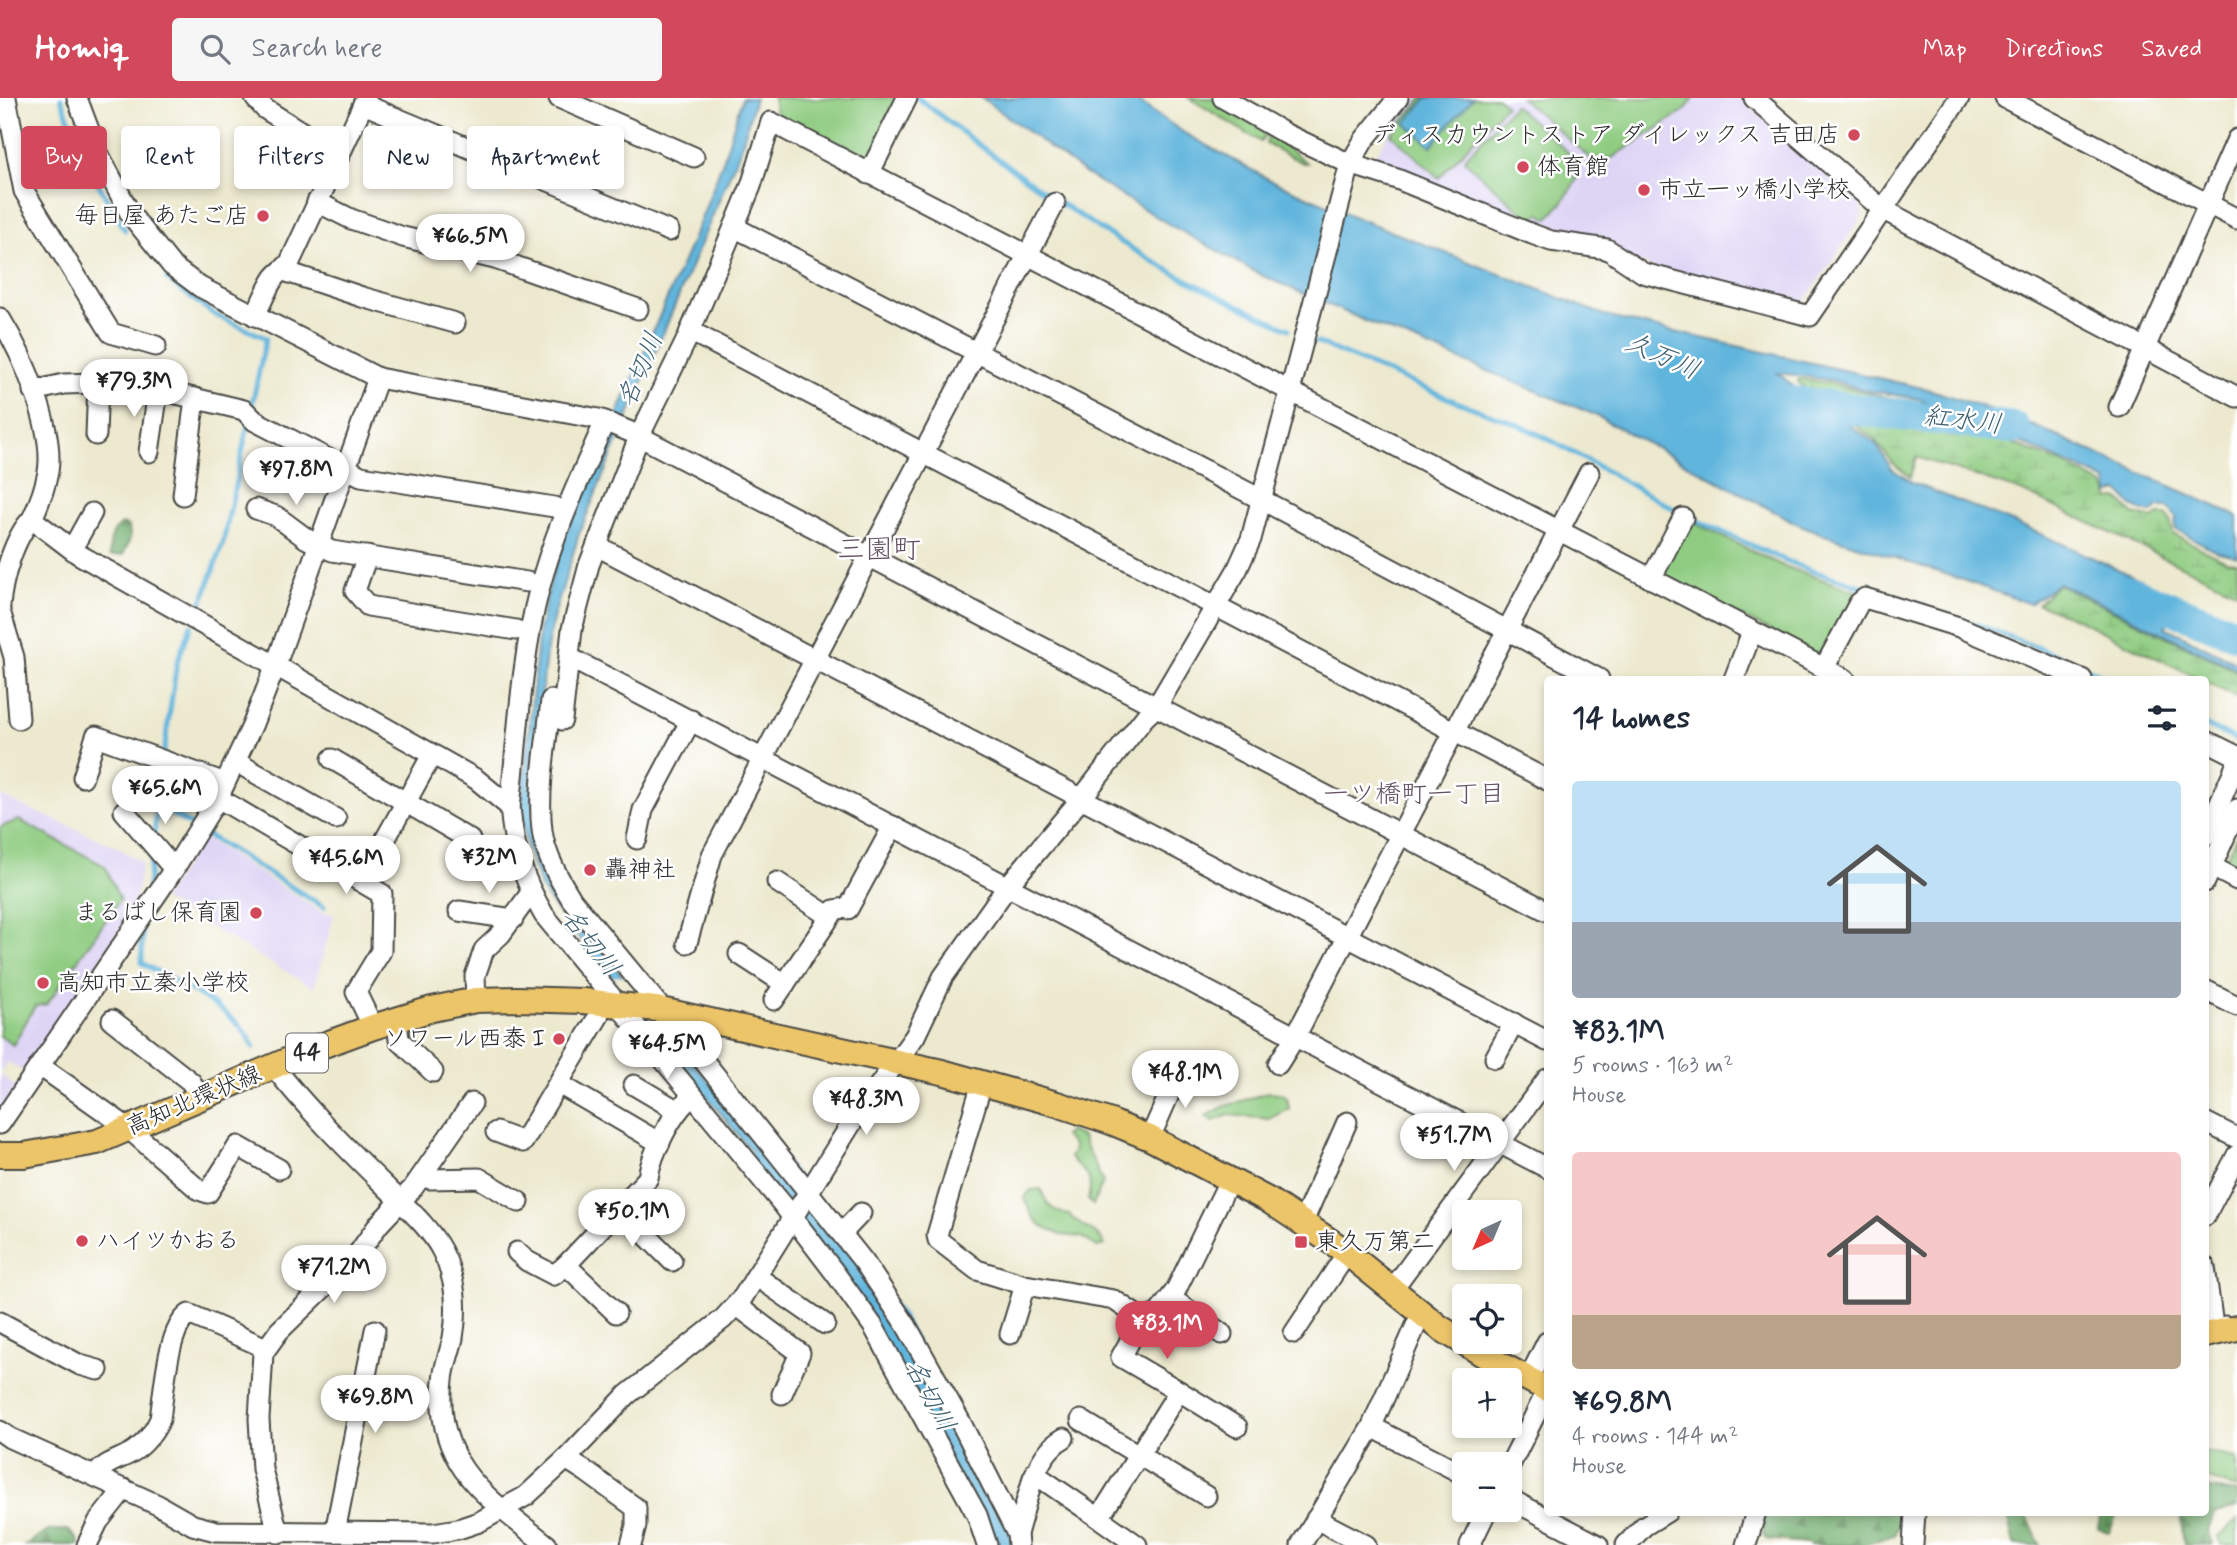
<!DOCTYPE html>
<meta charset="utf-8">
<style>
body{margin:0;font-family:Mynerve,"Klee One",sans-serif;background:#f6f6f7;color:#1f2937;height:100vh;display:flex;flex-direction:column;font-size:26px;white-space:nowrap}
*{box-sizing:border-box;margin:0}
p{font-size:23px;color:#747a83}
.icon{flex:none;width:38px;height:38px;fill:none;stroke:currentColor;stroke-width:2;stroke-linecap:round;stroke-linejoin:round}
.map{position:relative;flex:1;overflow:hidden}
.sheet{position:absolute;left:1544px;top:578px;width:665px;height:840px;display:flex;flex-direction:column;background:#fff;border-radius:7px;box-shadow:0 4px 10px #0003}
.sheet>*{flex:none}
.banner{position:absolute;left:21px;top:28px;width:665px;height:63px;display:flex;gap:14px}
.needle{width:46px;rotate:224deg}
.controls{position:absolute;left:1452px;top:1102px;display:grid;gap:14px}
.controls a{display:grid;place-items:center;width:70px;height:70px;border-radius:7px;background:#fff;box-shadow:0 4px 10px #0003;font-size:35px}
.price{position:absolute;translate:-50% -60px;padding:0 16px;border-radius:24px;background:#fff;color:#222;font-size:23px;line-height:46px;filter:drop-shadow(0 2px 4px #0008)}
.price::after{content:'';position:absolute;left:50%;top:42px;width:21px;height:16px;margin-left:-10px;background:inherit;clip-path:polygon(0 0,100% 0,50% 100%)}
.price.current{background:#d1495b;color:#fff}
ul{padding:0;list-style:none}
li{display:grid;align-content:center;gap:14px;height:371px;padding:0 28px}
li span{display:grid;place-items:center;height:217px;border-radius:7px;color:#555}
li>.icon{margin-inline-start:auto}
span .icon{width:126px;height:126px;fill:#fffc;stroke-width:1}
li b{font-size:30px}
h2{display:flex;justify-content:space-between;align-items:center;height:84px;padding:0 28px;font-size:30px}
.tag{padding:0 24px;border-radius:7px;background:#fff;box-shadow:0 4px 10px #0003;font-size:24px;line-height:63px}
.tag.current{background:#d1495b;color:#fff}
header{display:flex;align-items:center;gap:42px;box-sizing:border-box;height:98px;padding:0 35px;background:#d1495b;color:#fff}
header strong{font-size:33px}
nav{display:flex;gap:38px;margin-inline-start:auto;font-size:24px}
.search{width:490px;height:63px;background:#f6f6f7;display:flex;align-items:center;gap:18px;box-sizing:border-box;padding:0 24px;border-radius:7px;color:#747a83;font-size:26px}
.map>svg:first-child{display:block}
.built{fill:#ded5f5}
.green{fill:#8fcc81;stroke:#5d7c56;stroke-width:2}
.forest{fill:url(#forest-firs);stroke:#4f6e4d;stroke-width:2}
.wetland{fill:url(#wetland-marsh);stroke:#5d7c56;stroke-width:2}
.water{fill:#61b5dd;stroke:#467084;stroke-width:2}
.pier{fill:#ede9cf}
.lines{fill:none;stroke-linecap:round;stroke-linejoin:round}
.stream{stroke:#61b5dd;stroke-width:5}
.river{stroke:#61b5dd;stroke-width:32}
.minor-casing{stroke:#484844;stroke-width:23}
.major-casing{stroke:#484844;stroke-width:28}
.minor{stroke:#fff;stroke-width:19}
.major{stroke:#edc569;stroke-width:24}
.poi-dot{fill:#d1495b;stroke:#fff;stroke-width:2.5}
.labels{text-anchor:middle;dominant-baseline:central;stroke-width:5;stroke-linejoin:round;paint-order:stroke}
.shield{fill:#fff;stroke:#6b6b6b;stroke-width:2}
.shield-label{font-size:23px;font-weight:bold;fill:#2b2b2b}
.poi-label{font-size:24px;fill:#2b2b2b;stroke:#fff;text-anchor:start}
.street-label{font-size:24px;fill:#2b2b2b;stroke:#fff}
.water-label{font-size:26px;font-style:italic;fill:#416272;stroke:#fff}
.neighbourhood-label{font-size:26px;fill:#645363;stroke:#fff}
.quarter-label{font-size:28px;fill:#645363;stroke:#fff}
</style>
<header>
<strong>Homiq</strong>
<div class="search"><svg class="icon" aria-label="search" viewBox="0 0 24 24"><circle cx="10" cy="10" r="6"/><path d="M15 15l6 6"/></svg>Search here</div>
<nav><a>Map</a><a>Directions</a><a>Saved</a></nav>
</header>
<div class="map">
<svg width="2237" height="1447" viewBox="0 0 2237 1447">
<defs>
<pattern id="forest-firs" width="22" height="20" patternUnits="userSpaceOnUse" patternTransform="scale(1.75)"><rect width="22" height="20" fill="#73b06f"/><path d="M5 1l3.5 6h-7zM16 11l3.5 6h-7z" fill="#5f8f5b"/></pattern>
<pattern id="wetland-marsh" width="20" height="14" patternUnits="userSpaceOnUse" patternTransform="scale(1.75)"><rect width="20" height="14" fill="#8fcc81"/><path d="M1 5h8M5 5V1M11 12h8M15 12V8" fill="none" stroke="#7caf70"/></pattern>
</defs>
<rect width="100%" height="100%" fill="#fff"/>
<filter id="ink" filterUnits="userSpaceOnUse"><feTurbulence type="fractalNoise" baseFrequency=".0143" numOctaves="2"/><feDisplacementMap in="SourceGraphic" scale="14" xChannelSelector="R" yChannelSelector="G"/><feConvolveMatrix kernelMatrix="1 2 1 2 8 2 1 2 1" color-interpolation-filters="sRGB"/></filter>
<filter id="wash" filterUnits="userSpaceOnUse"><feTurbulence type="fractalNoise" baseFrequency=".00686" numOctaves="4" result="noise"/><feDisplacementMap in="SourceGraphic" scale="28" xChannelSelector="R" yChannelSelector="G"/><feGaussianBlur stdDeviation="1.57" result="paint"/><feColorMatrix in="noise" values="0 0 0 0 0 0 0 0 0 0 0 0 0 0 0 0 0 1.4 0 .05"/><feComposite in="paint" operator="in"/></filter>
<g filter="url(#wash)">
<rect width="100%" height="100%" fill="#ede9cf"/>
<g class="built">
<polygon points="1418,0 1740,0 1860,106 1863,117 1804,204 1796,208 1696,184 1568,140 1411,79 1374,60 1394,28"/>
<polygon points="0,698 117,749 142,765 134,810 26,975 8,964 0,974"/>
<polygon points="204,740 320,813 334,817 314,890 162,801"/>
<polygon points="0,975 16,990 0,1013"/>
</g>
<g class="green">
<polygon points="773,0 902,0 870,61 861,64 777,22"/>
<polygon points="1189,0 1213,0 1284,39 1282,45 1307,65 1303,65 1266,46 1268,38 1265,36 1261,44"/>
<polygon points="1423,0 1498,0 1506,7 1439,80 1391,36"/>
<polygon points="1521,0 1694,0 1685,12 1612,60 1591,61"/>
<polygon points="1514,7 1578,63 1569,74 1577,81 1562,105 1547,121 1540,115 1532,124 1465,63 1466,59"/>
<polygon points="1688,422 1781,467 1858,494 1825,556 1818,558 1665,479 1663,470"/>
<polygon points="19,722 105,768 120,802 47,906 35,908 13,947 0,938 0,729"/>
<polygon points="2237,736 2237,772 2230,768 2226,761"/>
<polygon points="1269,994 1280,995 1287,999 1289,1011 1269,1021 1229,1017 1213,1023 1206,1018 1223,1009"/>
<path d="M1070 1033 1082 1039 1103 1084 1093 1107 1088 1102C1094 1076 1085 1077 1070 1059L1074 1053 1073 1047 1064 1038Z"/>
<path d="M1041 1091C1046 1106 1053 1115 1070 1117 1081 1131 1097 1131 1105 1147L1097 1149 1082 1139 1061 1137 1042 1128 1033 1119 1024 1100 1031 1092Z"/>
<polygon points="2205,1354 2237,1360 2237,1390 2205,1380"/>
<polygon points="2237,1422 2237,1447 2221,1447 2219,1439"/>
</g>
<g class="forest">
<path d="M122 426 129 428 130 441 123 457 110 458C109 447 111 431 122 426Z"/>
<polygon points="2205,1388 2211,1391 2237,1394 2237,1409 2214,1416 2208,1432 2213,1447 2184,1447 2180,1414 2205,1414"/>
<polygon points="1763,1414 1776,1416 1778,1414 1812,1414 1823,1417 1842,1414 1902,1414 1902,1421 1894,1437 1864,1447 1810,1447 1808,1445 1766,1441 1763,1437"/>
<polygon points="2011,1414 2026,1416 2040,1447 2014,1447 2008,1421"/>
<polygon points="2100,1414 2118,1414 2109,1434 2099,1431"/>
<polygon points="50,1432 68,1432 78,1442 79,1447 25,1447"/>
</g>
<g class="wetland">
<polygon points="1799,281 1830,285 1917,307 2064,366 2104,387 2110,401 2118,400 2133,416 2153,421 2159,417 2166,417 2170,422 2173,436 2226,463 2237,464 2237,494 2021,393 1916,359 1910,379 1894,366 1873,340 1809,295 1798,284"/>
<polygon points="2058,486 2237,573 2237,599 2205,584 2205,581 2200,581 2075,520 2038,506"/>
</g>
<g class="water">
<polygon points="742,0 755,0 741,50 580,433 553,521 546,556 532,687 537,750 544,771 570,813 796,1091 789,1100 553,808 541,790 528,752 524,736 522,702 539,532 553,474 567,433 700,124 724,60"/>
<path d="M982 0H1133L1186 36 1270 82 1357 120 1609 219 1931 292 2016 320 2231 415 2237 419V458L2218 454 2175 431 2176 419 2168 409H2158L2152 415C2144 413 2136 412 2130 406 2125 401 2125 397 2118 393L2109 396 2107 383 2093 376 1920 301 1865 292 1831 282 1778 275 1798 292 1875 345 1892 371 1913 385 2027 430 2157 489 2144 492 2163 504 2172 518 2165 529 2237 565V571L2059 485 2030 506 1957 480 1825 437 1796 425 1593 316 1370 225 1263 178 1170 127 1086 76Z"/>
<polygon points="1427,0 1473,0 1431,48 1405,25"/>
</g>
<polygon class="pier" points="626,877 678,940 658,944 605,880"/>
<g class="lines">
<g class="stream">
<polyline points="61,0 85,63 125,132"/>
<path d="M918 0C999 64 1083 125 1174 175 1211 195 1250 213 1289 231"/>
<polyline points="166,181 215,217 266,240 251,312"/>
<polyline points="1316,244 1457,304 1517,326 1552,343 1685,417 1775,458 1812,473 1925,508"/>
<polyline points="197,518 223,445 249,322"/>
<polyline points="1974,525 2074,564 2110,581"/>
<polyline points="2205,627 2237,642"/>
<polyline points="164,654 177,564 191,527"/>
<polyline points="160,668 157,707 192,728"/>
<polyline points="205,736 324,809"/>
<polyline points="154,737 157,707"/>
<polyline points="148,789 152,754"/>
<path d="M142 833V865C176 885 239 912 254 950"/>
</g>
<g class="river">
<polyline points="1777,302 2014,330"/>
<polyline points="2128,493 2237,536"/>
<polyline points="766,1063 854,1174 891,1227 992,1415 1003,1447"/>
</g>
</g>
</g>
<g filter="url(#ink)">
<g class="lines">
<defs>
<g id="minor">
<polyline points="6,0 24,93 111,235 156,248"/>
<polyline points="77,0 97,53 131,117 172,168 200,189 378,280 599,321 633,335 1547,813"/>
<polyline points="255,0 265,11 339,57"/>
<polyline points="559,0 694,59"/>
<polyline points="1223,0 1286,36 1350,66 1397,81 1532,136 1551,143 1607,151 1643,175 1810,218 1959,0"/>
<polyline points="1754,0 1882,111 2237,299"/>
<polyline points="2005,0 2237,121"/>
<polyline points="363,6 669,133"/>
<polyline points="869,76 907,0"/>
<polyline points="317,104 351,121 403,139 495,161 638,211"/>
<polyline points="734,129 1249,395 1599,581"/>
<polyline points="284,173 362,199 455,225"/>
<path d="M255 218C261 206 266 192 274 180 278 174 285 171 290 164L366 0"/>
<path d="M0 220C23 257 55 331 48 374 45 390 39 406 32 421L78 456 476 681 510 709C514 752 522 779 544 817L784 1108 835 1175 873 1228 977 1417 987 1447"/>
<polyline points="690,233 1547,682"/>
<polyline points="33,293 64,286 126,284 244,312 255,323 361,378 554,409"/>
<polyline points="2119,309 2237,41"/>
<polyline points="96,337 98,285"/>
<polyline points="149,354 158,293"/>
<polyline points="183,397 195,300"/>
<polyline points="256,411 276,418 307,441 332,453 527,484"/>
<polyline points="597,448 1547,943"/>
<polyline points="72,451 92,415"/>
<polyline points="367,458 355,493 368,508 516,532"/>
<polyline points="1651,481 1683,420"/>
<path d="M0 508C2 482 14 439 32 421"/>
<polyline points="0,513 14,559 19,621"/>
<polyline points="570,560 1547,1070"/>
<polyline points="1824,570 1859,505 1865,500 1959,529 2082,581"/>
<polyline points="1734,581 1752,534"/>
<path d="M551 602C547 644 537 690 542 732 545 757 559 781 572 802L680 933 864 1164 906 1227 960 1323 1017 1436 1018 1447"/>
<polyline points="562,622 572,531 589,467 639,339 686,243 734,129 751,88 771,24 1845,581"/>
<polyline points="2205,642 2237,658"/>
<polyline points="332,661 470,742"/>
<polyline points="236,664 336,721"/>
<polyline points="83,679 96,638 225,685"/>
<polyline points="218,700 382,796 381,853 356,894 373,929"/>
<path d="M510 709C518 637 521 562 539 492 554 434 581 378 605 323"/>
<polyline points="124,713 174,771"/>
<polyline points="2205,738 2237,665"/>
<polyline points="386,740 432,657"/>
<polyline points="637,741 643,712 691,622"/>
<polyline points="2205,765 2237,782"/>
<polyline points="777,784 830,819 834,812 845,810 848,811 893,728"/>
<polyline points="2205,784 2237,711"/>
<polyline points="459,813 513,821"/>
<polyline points="687,845 712,757 1055,105"/>
<polyline points="739,856 785,886"/>
<polyline points="2205,892 2237,908"/>
<polyline points="476,902 475,878 484,852 501,836 527,800 533,797"/>
<polyline points="774,902 830,819"/>
<polyline points="112,922 191,984 199,999"/>
<polyline points="397,922 399,942 433,974"/>
<polyline points="1495,960 1514,925"/>
<polyline points="1278,966 1295,939 1589,375"/>
<polyline points="40,968 128,1030 199,1092 208,1095 238,1048 279,1071"/>
<path d="M274 969C308 1012 347 1051 386 1089 405 1108 429 1128 442 1153 456 1180 458 1211 453 1240 450 1254 444 1268 443 1282 439 1314 445 1345 464 1372 485 1402 519 1424 547 1447"/>
<polyline points="982,985 937,1137 938,1142 977,1172 1025,1187"/>
<polyline points="559,986 660,1045"/>
<polyline points="634,987 678,1013"/>
<polyline points="2205,1024 2237,1040"/>
<polyline points="0,1026 174,771 218,700 252,628 275,569 378,280"/>
<polyline points="496,1034 523,1044 598,919 602,904"/>
<polyline points="1150,1040 1182,967"/>
<polyline points="423,1078 430,1081 479,1080 519,1104"/>
<polyline points="619,1110 672,1163"/>
<polyline points="2205,1118 2237,1057"/>
<polyline points="1302,1126 1347,1024"/>
<polyline points="842,1135 861,1115"/>
<path d="M517 1154 527 1163 554 1177 566 1167 648 1080C651 1056 673 1012 693 998"/>
<polyline points="566,1167 616,1215"/>
<polyline points="2205,1169 2214,1235 2225,1228"/>
<polyline points="756,1178 825,1226"/>
<polyline points="1392,1192 1547,981"/>
<polyline points="1171,1200 1222,1236"/>
<polyline points="736,1207 800,1255 782,1296"/>
<polyline points="0,1224 80,1267 98,1272"/>
<polyline points="1294,1235 1347,1155"/>
<polyline points="1010,1236 1025,1187 1114,1202 1142,1221"/>
<polyline points="1528,1282 1547,1244"/>
<polyline points="1179,1293 1237,1329"/>
<polyline points="1081,1322 1206,1398"/>
<polyline points="1372,1329 1465,1377"/>
<polyline points="0,1333 10,1340 158,1407 193,1427 216,1433 433,1435 458,1431 479,1424 526,1398 566,1361 627,1297 723,1221 743,1199 853,1023 915,938 943,879 1007,789 1081,701 1145,619 1157,608 1237,472 1251,441 1350,66 1364,42 1398,0"/>
<polyline points="566,1361 585,1373 636,1410 636,1428 631,1447"/>
<polyline points="1510,1367 1547,1293"/>
<path d="M95 1378C107 1362 119 1363 134 1353 145 1346 155 1333 160 1321 164 1295 167 1231 189 1216L266 1250"/>
<path d="M1033 1380C1041 1363 1048 1349 1064 1340"/>
<polyline points="1510,1401 1598,1447"/>
<polyline points="1316,1421 1366,1447"/>
<polyline points="335,1434 375,1232"/>
<polyline points="278,1435 262,1371 259,1321 263,1255 279,1233 357,1157 379,1126 413,1090 472,1005"/>
<polyline points="1017,1436 1033,1380 1042,1381 1099,1420"/>
<polyline points="87,1447 98,1424 124,1391"/>
<polyline points="1137,1447 1099,1420 1179,1293 1121,1259 1142,1221 1158,1216 1176,1192 1230,1081"/>
<polyline points="1301,1447 1371,1330 1421,1216"/>
<polyline points="1470,1447 1487,1412"/>
<polyline points="1626,1447 1644,1428 1667,1414"/>
<polyline points="1746,1447 1756,1414"/>
<polyline points="1913,1447 1915,1414"/>
</g>
<g id="major">
<polyline points="0,1057 24,1057 97,1044 321,948 373,929 432,911 476,902 517,901 583,903 656,911 942,974 1057,1006 1111,1024 1150,1040 1268,1102 1342,1151 1439,1229 1494,1263 1547,1291"/>
<polyline points="2205,1237 2237,1230"/>
</g>
</defs>
<use href="#minor" class="minor-casing"/>
<use href="#major" class="major-casing"/>
<use href="#minor" class="minor"/>
<use href="#major" class="major"/>
</g>
</g>
<g class="poi-dot">
<circle cx="1854" cy="37" r="7"/>
<circle cx="1523" cy="69" r="7"/>
<circle cx="1644" cy="92" r="7"/>
<circle cx="263" cy="118" r="7"/>
<circle cx="590" cy="772" r="7"/>
<circle cx="256" cy="815" r="7"/>
<circle cx="43" cy="885" r="7"/>
<circle cx="559" cy="941" r="7"/>
<circle cx="82" cy="1143" r="7"/>
<rect x="1294" y="1137" width="14" height="14" rx="3.5"/>
</g>
<g class="labels">
<rect class="shield" x="286" y="935.5" width="42" height="39" rx="5"/>
<g class="shield-label">
<text x="307" y="955">44</text>
</g>
<g class="poi-label">
<text x="1840" y="37" text-anchor="end">ディスカウントストア ダイレックス 吉田店</text>
<text x="1537" y="69">体育館</text>
<text x="1658" y="92">市立一ッ橋小学校</text>
<text x="249" y="118" text-anchor="end">毎日屋 あたご店</text>
<text x="604" y="772">轟神社</text>
<text x="242" y="815" text-anchor="end">まるばし保育園</text>
<text x="57" y="885">高知市立秦小学校</text>
<text x="545" y="941" text-anchor="end">ソワール西泰 I</text>
<text x="96" y="1143">ハイツかおる</text>
<text x="1315" y="1144">東久万第二</text>
</g>
<g class="street-label">
<text transform="translate(194 1003) rotate(-23)">高知北環状線</text>
</g>
<g class="water-label">
<text transform="translate(1662 259) rotate(24)">久万川</text>
<text transform="translate(641 272) rotate(-67)">名切川</text>
<text transform="translate(1963 323) rotate(7)">紅水川</text>
<text transform="translate(590 845) rotate(52)">名切川</text>
<text transform="translate(929 1298) rotate(62)">名切川</text>
</g>
<g class="neighbourhood-label">
<text x="1414" y="697">一ツ橋町一丁目</text>
</g>
<g class="quarter-label">
<text x="879" y="452">三園町</text>
</g>
</g>
</svg>
<div class="controls">
<a><svg class="needle" viewBox="-14 -14 28 28"><path d="M0-13l5 13h-10z" fill="#e53935"/><path d="M0 13l5-13h-10z" fill="#747a83"/></svg></a>
<a><svg class="icon" aria-label="locate" viewBox="0 0 24 24"><circle cx="12" cy="12" r="6"/><path d="M12 2v4M12 18v4M2 12h4M18 12h4"/></svg></a>
<a>+</a>
<a>−</a>
</div>
<b class="price" style="left:470px;top:176px">¥66.5M</b>
<b class="price" style="left:134px;top:321px">¥79.3M</b>
<b class="price" style="left:296px;top:409px">¥97.8M</b>
<b class="price" style="left:165px;top:728px">¥65.6M</b>
<b class="price" style="left:489px;top:797px">¥32M</b>
<b class="price" style="left:346px;top:798px">¥45.6M</b>
<b class="price" style="left:667px;top:983px">¥64.5M</b>
<b class="price" style="left:1185px;top:1012px">¥48.1M</b>
<b class="price" style="left:866px;top:1039px">¥48.3M</b>
<b class="price" style="left:1454px;top:1075px">¥51.7M</b>
<b class="price" style="left:632px;top:1151px">¥50.1M</b>
<b class="price" style="left:334px;top:1207px">¥71.2M</b>
<b class="price current" style="left:1167px;top:1263px">¥83.1M</b>
<b class="price" style="left:375px;top:1337px">¥69.8M</b>
<div class="banner">
<a class="tag current">Buy</a>
<a class="tag">Rent</a>
<a class="tag">Filters</a>
<a class="tag">New</a>
<a class="tag">Apartment</a>
</div>
<section class="sheet">
<h2>14 homes<svg class="icon" aria-label="filters" viewBox="0 0 24 24"><path d="M4 7h16M4 17h16"/><circle cx="9" cy="7" r="2"/><circle cx="15" cy="17" r="2"/></svg></h2>
<ul>
<li><span style="background:linear-gradient(#bfe0f5 65%,#9aa5b1 0)"><svg class="icon" aria-label="home" viewBox="0 0 24 24"><path d="M3 11l9-7 9 7M6 9v11h12V9"/></svg></span><div><b>¥83.1M</b><p>5 rooms · 163 m²</p><p>House</p></div></li>
<li><span style="background:linear-gradient(#f6c9c9 75%,#b9a48a 0)"><svg class="icon" aria-label="home" viewBox="0 0 24 24"><path d="M3 11l9-7 9 7M6 9v11h12V9"/></svg></span><div><b>¥69.8M</b><p>4 rooms · 144 m²</p><p>House</p></div></li>
</ul>
</section>
</div>
